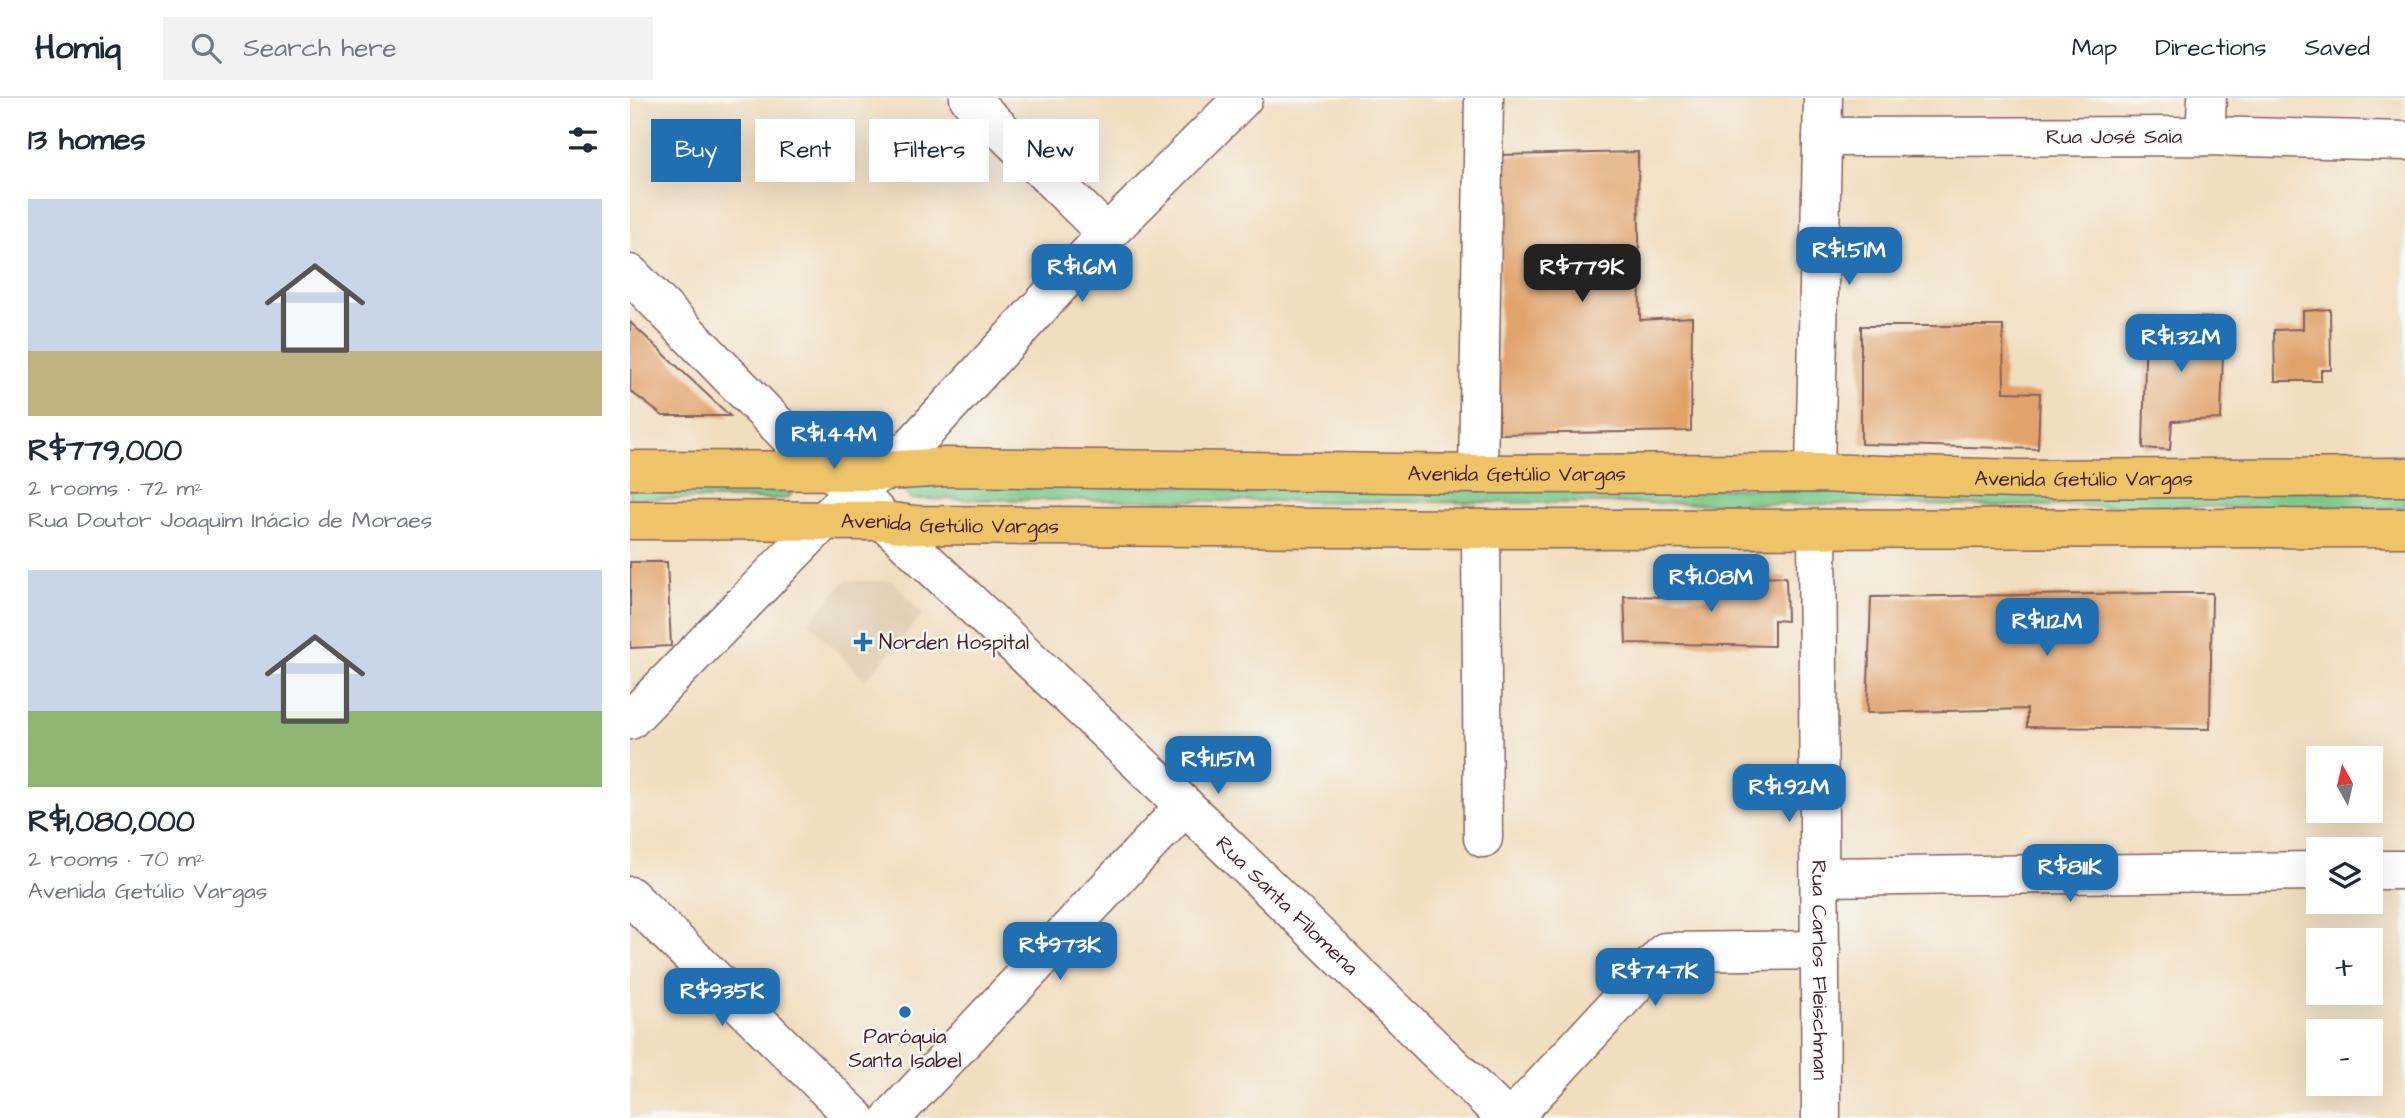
<!DOCTYPE html>
<meta charset="utf-8">
<style>
body{margin:0;font-family:"Architects Daughter",sans-serif;background:#f2f2f3;color:#1f2937;height:100vh;display:flex;flex-direction:column;font-size:26px;white-space:nowrap}
*{box-sizing:border-box;margin:0}
p{font-size:23px;color:#747a83}
.icon{flex:none;width:38px;height:38px;fill:none;stroke:currentColor;stroke-width:2;stroke-linecap:round;stroke-linejoin:round}
.map{position:relative;flex:1;overflow:hidden}
.drawer{display:flex;flex-direction:column;background:#fff;width:630px}
.drawer>*{flex:none}
.hud{position:absolute;left:21px;top:21px;width:665px;height:63px;display:flex;gap:14px}
.needle{width:46px;rotate:352deg}
.buttons{position:absolute;left:1676px;top:648px;display:grid;gap:14px}
.buttons a{display:grid;place-items:center;width:77px;height:77px;border-radius:0px;background:#fff;box-shadow:0 7px 28px #0002;font-size:35px}
.price{position:absolute;translate:-50% -60px;padding:0 16px;border-radius:14px;background:#1f6fb2;color:#fff;font-size:23px;line-height:46px;filter:drop-shadow(0 2px 4px #0008)}
.price::after{content:'';position:absolute;left:50%;top:42px;width:21px;height:16px;margin-left:-10px;background:inherit;clip-path:polygon(0 0,100% 0,50% 100%)}
.price.on{background:#222;color:#fff}
ul{padding:0;list-style:none}
li{display:grid;align-content:center;gap:14px;height:371px;padding:0 28px}
li span{display:grid;place-items:center;height:217px;border-radius:0px;color:#555}
li>.icon{margin-inline-start:auto}
span .icon{width:126px;height:126px;fill:#fffc;stroke-width:1}
li b{font-size:30px}
h2{display:flex;justify-content:space-between;align-items:center;height:84px;padding:0 28px;font-size:30px}
.chip{padding:0 24px;border-radius:0px;background:#fff;box-shadow:0 7px 28px #0002;font-size:24px;line-height:63px}
.chip.on{background:#1f6fb2;color:#fff}
header{display:flex;align-items:center;gap:42px;box-sizing:border-box;height:98px;padding:0 35px;background:#fff;border-bottom:2px solid #e0e1e3}
header strong{font-size:33px}
nav{display:flex;gap:38px;margin-inline-start:auto;font-size:24px}
.search{width:490px;height:63px;background:#f2f2f3;display:flex;align-items:center;gap:18px;box-sizing:border-box;padding:0 24px;border-radius:0px;color:#747a83;font-size:26px}
main{display:flex;flex:1;min-height:0}
.map>svg:first-child{display:block}
.built{fill:#dfceb1}
.green{fill:#7dcb8b;stroke:#64755b;stroke-width:2}
.building{fill:#e1a36b}
.lines{fill:none;stroke-linecap:round;stroke-linejoin:round}
.minor-casing{stroke:#84625f;stroke-width:41}
.major-casing{stroke:#84625f;stroke-width:41}
.minor{stroke:#fff;stroke-width:38}
.major{stroke:#efc469;stroke-width:38}
.poi-dot{fill:#1f6fb2;stroke:#f6f6f2;stroke-width:2.5}
.labels{text-anchor:middle;dominant-baseline:central;stroke-width:5;stroke-linejoin:round;paint-order:stroke}
.street-label{font-size:21px;fill:#4a1f2b;stroke:#f6f6f2}
.poi-label{font-size:21px;fill:#4a1f2b;stroke:#f6f6f2;text-anchor:start}
</style>
<header>
<strong>Homiq</strong>
<div class="search"><svg class="icon" aria-label="search" viewBox="0 0 24 24"><circle cx="10" cy="10" r="6"/><path d="M15 15l6 6"/></svg>Search here</div>
<nav><a>Map</a><a>Directions</a><a>Saved</a></nav>
</header>
<main>
<section class="drawer">
<h2>13 homes<svg class="icon" aria-label="filters" viewBox="0 0 24 24"><path d="M4 7h16M4 17h16"/><circle cx="9" cy="7" r="2"/><circle cx="15" cy="17" r="2"/></svg></h2>
<ul>
<li><span style="background:linear-gradient(#c9d6e8 70%,#c2b280 0)"><svg class="icon" aria-label="home" viewBox="0 0 24 24"><path d="M3 11l9-7 9 7M6 9v11h12V9"/></svg></span><div><b>R$779,000</b><p>2 rooms · 72 m²</p><p>Rua Doutor Joaquim Inácio de Moraes</p></div></li>
<li><span style="background:linear-gradient(#c9d6e8 65%,#8fb573 0)"><svg class="icon" aria-label="home" viewBox="0 0 24 24"><path d="M3 11l9-7 9 7M6 9v11h12V9"/></svg></span><div><b>R$1,080,000</b><p>2 rooms · 70 m²</p><p>Avenida Getúlio Vargas</p></div></li>
</ul>
</section>
<div class="map">
<svg width="1775" height="1020" viewBox="0 0 1775 1020">
<rect width="100%" height="100%" fill="#f6f6f2"/>
<filter id="ink" filterUnits="userSpaceOnUse"><feTurbulence type="fractalNoise" baseFrequency=".0143" numOctaves="2"/><feDisplacementMap in="SourceGraphic" scale="14" xChannelSelector="R" yChannelSelector="G"/><feConvolveMatrix kernelMatrix="1 2 1 2 8 2 1 2 1" color-interpolation-filters="sRGB"/></filter>
<filter id="wash" filterUnits="userSpaceOnUse"><feTurbulence type="fractalNoise" baseFrequency=".00686" numOctaves="4" result="noise"/><feDisplacementMap in="SourceGraphic" scale="28" xChannelSelector="R" yChannelSelector="G"/><feGaussianBlur stdDeviation="1.57" result="paint"/><feColorMatrix in="noise" values="0 0 0 0 0 0 0 0 0 0 0 0 0 0 0 0 0 1.4 0 .05"/><feComposite in="paint" operator="in"/></filter>
<g filter="url(#wash)">
<rect width="100%" height="100%" fill="#f1debf"/>
<polygon class="built" points="215,483 263,483 293,516 235,583 179,524"/>
<g class="green">
<polygon points="0,382 163,392 160,398 153,401 0,401"/>
<polygon points="277,387 1775,393 1775,410 281,401 273,392"/>
</g>
<g id="blocks">
<g class="building">
<polygon points="1008,54 1010,222 1062,219 1061,333 869,336 870,57"/>
<polygon points="1700,211 1701,272 1691,272 1691,283 1645,283 1644,232 1673,231 1673,213"/>
<polygon points="1516,218 1594,220 1591,321 1542,323 1540,352 1513,350"/>
<polygon points="0,224 100,318 33,318 0,293"/>
<polygon points="1231,228 1373,228 1374,294 1410,295 1408,351 1231,346"/>
<polygon points="0,464 37,464 41,548 0,550"/>
<polygon points="1080,476 1156,479 1157,523 1144,522 1144,548 996,545 994,498 1082,500"/>
<polygon points="1536,495 1582,495 1580,631 1397,629 1397,611 1237,615 1241,499"/>
</g>
</g>
</g>
<g filter="url(#ink)">
<use href="#blocks" fill-opacity="0" stroke="#84625f" stroke-width="2"/>
<g class="lines">
<defs>
<g id="minor">
<polyline points="339,0 477,136"/>
<polyline points="1575,38 1577,0"/>
<path id="s1" d="M1192 39 1575 38 1775 43"/>
<path id="s2" d="M0 176 168 348 226 393 254 423 555 708 876 1020"/>
<polyline points="1185,375 1193,0"/>
<polyline points="848,376 854,0"/>
<polyline points="851,431 853,740"/>
<path id="s3" d="M1187 431 1191 1020"/>
<polyline points="0,622 193,424 226,393 279,351 477,136 613,0"/>
<polyline points="1741,772 1775,772"/>
<polyline points="1190,779 1689,773"/>
<polyline points="0,798 226,1020"/>
<polyline points="261,1020 555,708"/>
<polyline points="882,1020 1035,854 1191,852"/>
</g>
<g id="major">
<path id="s4" d="M0 372 254 373 316 369 848 376 1185 375 1389 381 1775 379"/>
<path id="s5" d="M0 422 254 423 285 427 851 431 1775 430"/>
</g>
</defs>
<use href="#minor" class="minor-casing"/>
<use href="#major" class="major-casing"/>
<use href="#minor" class="minor"/>
<use href="#major" class="major"/>
</g>
</g>
<g class="poi-dot">
<path d="M229.5 533.5h7v7h7v7h-7v7h-7v-7h-7v-7h7z"/>
<circle cx="275" cy="914" r="7"/>
</g>
<g class="labels">
<g class="street-label">
<text stroke="none"><textPath href="#s1" startOffset="292">Rua José Saia</textPath></text>
<text stroke="none"><textPath href="#s4" startOffset="887">Avenida Getúlio Vargas</textPath></text>
<text stroke="none"><textPath href="#s4" startOffset="1454">Avenida Getúlio Vargas</textPath></text>
<text stroke="none"><textPath href="#s5" startOffset="320">Avenida Getúlio Vargas</textPath></text>
<text stroke="none"><textPath href="#s2" startOffset="912">Rua Santa Filomena</textPath></text>
<text stroke="none"><textPath href="#s3" startOffset="441">Rua Carlos Fleischman</textPath></text>
</g>
<g class="poi-label">
<text x="249" y="544">Norden Hospital</text>
<text x="275" y="938" text-anchor="middle">Paróquia<tspan x="275" dy="24">Santa Isabel</tspan></text>
</g>
</g>
</svg>
<div class="buttons">
<a><svg class="needle" viewBox="-14 -14 28 28"><path d="M0-13l5 13h-10z" fill="#e53935"/><path d="M0 13l5-13h-10z" fill="#747a83"/></svg></a>
<a><svg class="icon" aria-label="layers" viewBox="0 0 24 24"><path d="M12 4l9 5-9 5-9-5zM3 14l9 5 9-5"/></svg></a>
<a>+</a>
<a>−</a>
</div>
<b class="price" style="left:1219px;top:189px">R$1.51M</b>
<b class="price" style="left:452px;top:206px">R$1.6M</b>
<b class="price on" style="left:952px;top:206px">R$779K</b>
<b class="price" style="left:1551px;top:276px">R$1.32M</b>
<b class="price" style="left:204px;top:373px">R$1.44M</b>
<b class="price" style="left:1081px;top:516px">R$1.08M</b>
<b class="price" style="left:1417px;top:560px">R$1.12M</b>
<b class="price" style="left:588px;top:698px">R$1.15M</b>
<b class="price" style="left:1159px;top:726px">R$1.92M</b>
<b class="price" style="left:1440px;top:806px">R$811K</b>
<b class="price" style="left:430px;top:884px">R$973K</b>
<b class="price" style="left:1025px;top:910px">R$747K</b>
<b class="price" style="left:92px;top:930px">R$935K</b>
<div class="hud">
<a class="chip on">Buy</a>
<a class="chip">Rent</a>
<a class="chip">Filters</a>
<a class="chip">New</a>
</div>
</div>
</main>
